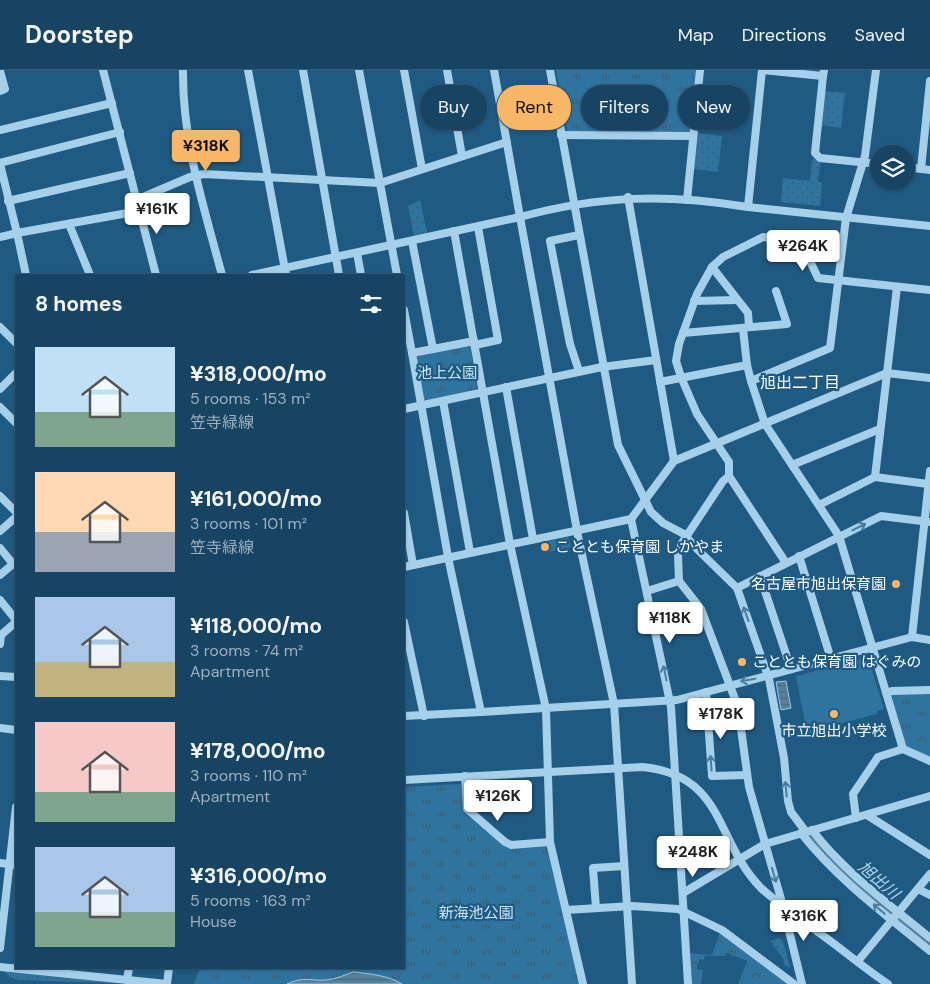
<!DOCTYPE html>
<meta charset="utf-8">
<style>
body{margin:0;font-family:"DM Sans","Noto Sans JP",sans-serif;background:#244e6b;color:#f1f3f6;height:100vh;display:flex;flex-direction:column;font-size:19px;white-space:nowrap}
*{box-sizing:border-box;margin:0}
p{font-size:16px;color:#9eb0be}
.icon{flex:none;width:28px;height:28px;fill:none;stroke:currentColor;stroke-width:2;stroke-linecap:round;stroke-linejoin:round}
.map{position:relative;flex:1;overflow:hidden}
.sheet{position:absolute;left:15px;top:204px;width:390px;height:695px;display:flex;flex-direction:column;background:#174462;border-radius:0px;box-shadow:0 1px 4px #0004,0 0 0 1px #365c77}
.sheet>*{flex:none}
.hud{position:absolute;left:420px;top:15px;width:435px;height:45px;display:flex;gap:10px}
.fabs{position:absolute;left:870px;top:75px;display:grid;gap:10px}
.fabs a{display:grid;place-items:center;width:45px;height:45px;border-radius:50%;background:#174462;box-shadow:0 1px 4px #0004,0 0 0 1px #365c77;font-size:25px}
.price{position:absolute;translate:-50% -42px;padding:0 11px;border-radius:5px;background:#fff;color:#222;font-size:16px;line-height:32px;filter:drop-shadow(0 1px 2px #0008)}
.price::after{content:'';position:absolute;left:50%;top:30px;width:15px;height:11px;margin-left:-8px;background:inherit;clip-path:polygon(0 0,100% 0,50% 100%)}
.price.on{background:#f7b767;color:#111}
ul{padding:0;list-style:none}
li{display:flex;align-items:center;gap:15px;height:125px;padding:0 20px}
li span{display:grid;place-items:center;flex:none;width:140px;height:100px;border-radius:0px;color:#555}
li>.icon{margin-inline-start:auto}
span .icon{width:60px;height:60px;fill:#fffc;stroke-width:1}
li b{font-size:21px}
h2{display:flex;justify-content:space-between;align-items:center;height:60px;padding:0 20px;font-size:21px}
.chip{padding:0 18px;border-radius:22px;background:#174462;box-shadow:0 1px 4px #0004,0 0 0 1px #365c77;font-size:18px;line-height:45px}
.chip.on{background:#f7b767;color:#111}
header{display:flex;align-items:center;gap:30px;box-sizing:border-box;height:70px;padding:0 25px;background:#174462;border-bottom:1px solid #365c77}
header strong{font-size:24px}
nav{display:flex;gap:28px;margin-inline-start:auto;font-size:18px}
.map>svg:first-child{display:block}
.grass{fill:url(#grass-dots)}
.forest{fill:url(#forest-crowns)}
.park{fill:url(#park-tufts)}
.pitch{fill:#2f739f}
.water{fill:url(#water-rules);stroke:#9accea}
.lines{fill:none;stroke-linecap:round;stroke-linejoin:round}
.river{stroke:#56809c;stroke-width:12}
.minor{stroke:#a6cfe9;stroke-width:8}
.oneway{stroke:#487da2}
.poi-dot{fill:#f7b767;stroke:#1f5a83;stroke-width:2}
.labels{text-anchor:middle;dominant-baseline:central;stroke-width:4.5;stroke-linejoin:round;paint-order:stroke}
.park-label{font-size:15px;fill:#cbe5f7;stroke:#1f5a83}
.poi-label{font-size:15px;fill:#fff;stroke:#1f5a83;text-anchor:start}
.neighbourhood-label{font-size:16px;fill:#fff;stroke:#1f5a83}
.water-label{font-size:16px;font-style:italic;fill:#b2d8f1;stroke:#1f5a83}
</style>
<header>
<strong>Doorstep</strong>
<nav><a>Map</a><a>Directions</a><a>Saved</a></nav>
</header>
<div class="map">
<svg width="930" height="914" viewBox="0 0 930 914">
<defs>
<pattern id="grass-dots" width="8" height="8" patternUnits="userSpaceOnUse" patternTransform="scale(1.25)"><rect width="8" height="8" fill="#2f739f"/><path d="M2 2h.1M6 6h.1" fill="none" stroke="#405c6d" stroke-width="1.8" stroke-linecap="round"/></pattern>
<pattern id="forest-crowns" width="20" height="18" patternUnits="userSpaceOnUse" patternTransform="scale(1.25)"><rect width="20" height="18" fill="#2f739f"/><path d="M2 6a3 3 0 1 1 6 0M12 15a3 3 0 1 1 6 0" fill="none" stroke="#405c6d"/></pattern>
<pattern id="park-tufts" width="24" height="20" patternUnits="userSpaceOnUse" patternTransform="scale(1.25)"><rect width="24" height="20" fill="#2f739f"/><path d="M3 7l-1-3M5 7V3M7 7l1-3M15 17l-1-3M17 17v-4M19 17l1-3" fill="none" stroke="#405c6d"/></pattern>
<pattern id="water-rules" width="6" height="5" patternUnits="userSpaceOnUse" patternTransform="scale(1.25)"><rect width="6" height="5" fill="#56809c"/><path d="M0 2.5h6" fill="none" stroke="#526978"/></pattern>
</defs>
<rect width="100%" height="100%" fill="#1f5a83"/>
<g class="grass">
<polygon points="824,21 845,23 841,58 820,55"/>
<polygon points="699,34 725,37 724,45 699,42"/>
<polygon points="696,63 722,66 718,102 693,99"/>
<polygon points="812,89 821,90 818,112 822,112 820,136 781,132 783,108 810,111"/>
<polygon points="420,130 427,163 414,166 408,136"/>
<polygon points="779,868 783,871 790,898 785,895 783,888 770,871"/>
<polygon points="3,900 141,914 18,910 10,907"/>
</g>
<polygon class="forest" points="720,862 789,914 738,914 747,891 727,883 725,886 705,886 704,890 699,889 697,899 703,900 701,914 692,914 690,883 712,885"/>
<g class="park">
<polygon points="556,0 698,0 692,60 689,63 569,62 567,60"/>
<polygon points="467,275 470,277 477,316 475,321 428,331 423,329 416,288 417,284"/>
<polygon points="568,467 571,477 548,482 546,472"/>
<polygon points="893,622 930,622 930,687 904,675 890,626"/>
<polygon points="461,714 464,743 507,778 548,777 580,914 194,914 200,898 404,898 404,717"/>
</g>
<polygon class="pitch" points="868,587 884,639 877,641 877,644 842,653 842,656 807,664 796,606"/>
<g class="water">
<polygon points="786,611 791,638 781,640 776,612"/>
<path d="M353 902C370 904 387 905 402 914H287C305 906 309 911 326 910 336 909 345 905 353 902Z"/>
</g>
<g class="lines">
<path class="river" d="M810 767C844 808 889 840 930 874"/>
<g class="minor">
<polyline points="103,0 156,205"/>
<path d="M183 0C182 70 204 138 222 205"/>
<polyline points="248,0 286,205"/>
<polyline points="303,0 339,205"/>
<polyline points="359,0 397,205"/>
<polyline points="404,0 422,99"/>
<polyline points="447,0 462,86"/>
<path d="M494 0 520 147C601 125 666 124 748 137L762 0 823 6 824 0"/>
<polyline points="550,0 618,375 651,442 663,453 684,464 696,478 737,518 769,609 784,688 788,731 791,742 806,762"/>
<polyline points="0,1 5,19 0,21"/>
<polyline points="823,6 815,83 820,88 879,94"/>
<polyline points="501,39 555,29"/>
<polyline points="0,60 112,33"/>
<polyline points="561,65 693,66"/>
<polyline points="0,93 120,62"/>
<polyline points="0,94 17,163 0,167"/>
<polyline points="906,97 930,100"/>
<polyline points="921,99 930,11"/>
<polyline points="628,127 674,391"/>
<polyline points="136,130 190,107 204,104 380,113 507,72"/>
<polyline points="687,130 700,0"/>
<polyline points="8,131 130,103"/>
<polyline points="748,137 930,156"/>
<polyline points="69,154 90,205"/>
<polyline points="454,161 510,474 546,639 550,772 583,914"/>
<polyline points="412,171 433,279 412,283 448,487 481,642 677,630 912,567 930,570"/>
<polyline points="357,183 361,205"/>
<polyline points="712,197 748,243 749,256"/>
<polyline points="26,205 17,163 139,141"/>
<polyline points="252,205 520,147 578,466 614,634 632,914"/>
<polyline points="897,217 875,407 928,414"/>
<polyline points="694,231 737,230"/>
<polyline points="404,240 412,283"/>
<polyline points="0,257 16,273"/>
<polyline points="743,259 747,295"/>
<polyline points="683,263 787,254 776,221"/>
<polyline points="475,275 498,270 478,157"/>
<polyline points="433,279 474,271"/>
<polyline points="579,301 570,274 550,171 579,165"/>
<polyline points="751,311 765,354 839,466 903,679 930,691"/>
<polyline points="660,312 747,295 751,311 830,278 846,148 865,86 876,0"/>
<polyline points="506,317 533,469"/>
<polyline points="0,319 16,303"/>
<polyline points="443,331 470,482"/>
<polyline points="0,337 16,353"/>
<polyline points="404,339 602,297 656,290"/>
<polyline points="792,395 880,359"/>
<polyline points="729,406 723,411 682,473 678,484 679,511 701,539 738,637 749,717 783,836 802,914"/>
<polyline points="0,426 16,442"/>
<polyline points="819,435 875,407"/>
<polyline points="404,443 413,495"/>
<polyline points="631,449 671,637 688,914"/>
<polyline points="0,461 16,447"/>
<polyline points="0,478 13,494 0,505"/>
<polyline points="799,486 831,589"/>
<polyline points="786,493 729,406 729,392 697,344 681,307 676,291 679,274 697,224 712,197 723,187 763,167 801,172 818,208 930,220"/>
<polyline points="404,497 631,449 674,391 887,303 930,308"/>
<polyline points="760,506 791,599"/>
<polyline points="737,518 881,446 930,452"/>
<polyline points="647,521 679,511"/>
<polyline points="0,530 16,550"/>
<polyline points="404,552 424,646"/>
<polyline points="912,567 930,401"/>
<polyline points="0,574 1,565 16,552"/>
<polyline points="0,606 16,607"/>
<polyline points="706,622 712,706 747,705"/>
<polyline points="886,623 892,621 930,620"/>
<polyline points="404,646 481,642"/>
<polyline points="0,658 16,660"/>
<polyline points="465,706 467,739 505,772 511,775 550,772"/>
<path d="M404 710 643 697C726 706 714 770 761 818 778 834 799 847 818 862 842 879 864 898 888 914"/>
<polyline points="867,745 930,785"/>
<polyline points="856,748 853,724 878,687 903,679"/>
<path d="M812 760C844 802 889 834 930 868"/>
<path d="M801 763C837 809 885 844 930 881"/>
<polyline points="0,793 16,795"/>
<polyline points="918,819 930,825"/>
<polyline points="683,823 765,774 930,726"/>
<polyline points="596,838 593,798 624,796"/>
<polyline points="566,840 632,836 678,839 722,860 794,914"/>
<polyline points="0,878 16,737"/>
<polyline points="858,891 930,804"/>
<polyline points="0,897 167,914"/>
<polyline points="127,910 129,898"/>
<polyline points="167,914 169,898"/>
</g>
</g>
<defs><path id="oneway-shaft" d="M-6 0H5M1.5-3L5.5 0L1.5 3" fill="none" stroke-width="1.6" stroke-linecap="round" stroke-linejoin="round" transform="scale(1.25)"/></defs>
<g class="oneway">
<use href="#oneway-shaft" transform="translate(859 457) rotate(-26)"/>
<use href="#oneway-shaft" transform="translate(746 544) rotate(-110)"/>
<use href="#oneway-shaft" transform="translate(665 603) rotate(-102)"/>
<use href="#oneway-shaft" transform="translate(748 610) rotate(170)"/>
<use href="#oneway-shaft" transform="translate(711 693) rotate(-94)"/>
<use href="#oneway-shaft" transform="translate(786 719) rotate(-95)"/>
<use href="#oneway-shaft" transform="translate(774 805) rotate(74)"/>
<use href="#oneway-shaft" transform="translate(879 839) rotate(-140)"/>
</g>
<g class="poi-dot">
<circle cx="545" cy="477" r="5"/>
<circle cx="896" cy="514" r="5"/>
<circle cx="742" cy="592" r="5"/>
<circle cx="834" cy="644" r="5"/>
</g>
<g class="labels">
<g class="park-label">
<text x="447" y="303">池上公園</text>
<text x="476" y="843">新海池公園</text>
</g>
<g class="poi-label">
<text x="555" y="477">こととも保育園 しかやま</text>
<text x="886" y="514" text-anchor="end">名古屋市旭出保育園</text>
<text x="752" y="592">こととも保育園 はぐみの</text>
<text x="834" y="661" text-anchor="middle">市立旭出小学校</text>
</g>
<g class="neighbourhood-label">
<text x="800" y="312">旭出二丁目</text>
</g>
<g class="water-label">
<text transform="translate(879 810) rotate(41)">旭出川</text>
</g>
</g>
</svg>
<div class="fabs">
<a><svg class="icon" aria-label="layers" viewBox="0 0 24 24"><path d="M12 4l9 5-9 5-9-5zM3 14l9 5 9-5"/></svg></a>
</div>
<b class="price on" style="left:206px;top:102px">¥318K</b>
<b class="price" style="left:157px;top:165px">¥161K</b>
<b class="price" style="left:803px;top:202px">¥264K</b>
<b class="price" style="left:670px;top:574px">¥118K</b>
<b class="price" style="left:721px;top:670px">¥178K</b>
<b class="price" style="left:498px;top:752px">¥126K</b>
<b class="price" style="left:693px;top:808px">¥248K</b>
<b class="price" style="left:804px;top:872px">¥316K</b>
<div class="hud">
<a class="chip">Buy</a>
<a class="chip on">Rent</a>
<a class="chip">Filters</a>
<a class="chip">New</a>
</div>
<section class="sheet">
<h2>8 homes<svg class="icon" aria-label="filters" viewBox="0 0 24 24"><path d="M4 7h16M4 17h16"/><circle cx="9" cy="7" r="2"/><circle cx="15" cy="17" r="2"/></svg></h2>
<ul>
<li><span style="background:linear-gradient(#bfe0f5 65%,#7fa58c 0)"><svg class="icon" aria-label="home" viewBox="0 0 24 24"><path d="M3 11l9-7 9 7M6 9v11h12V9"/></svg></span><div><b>¥318,000/mo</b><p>5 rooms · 153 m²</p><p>笠寺緑線</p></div></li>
<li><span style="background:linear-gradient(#ffd9b3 60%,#9aa5b1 0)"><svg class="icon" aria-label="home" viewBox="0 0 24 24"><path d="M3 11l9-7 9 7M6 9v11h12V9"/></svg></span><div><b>¥161,000/mo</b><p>3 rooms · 101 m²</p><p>笠寺緑線</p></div></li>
<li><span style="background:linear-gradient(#a9c7e8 65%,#c2b280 0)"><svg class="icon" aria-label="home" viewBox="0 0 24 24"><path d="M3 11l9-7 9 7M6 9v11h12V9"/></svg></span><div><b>¥118,000/mo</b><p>3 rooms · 74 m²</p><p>Apartment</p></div></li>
<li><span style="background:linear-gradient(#f6c9c9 70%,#7fa58c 0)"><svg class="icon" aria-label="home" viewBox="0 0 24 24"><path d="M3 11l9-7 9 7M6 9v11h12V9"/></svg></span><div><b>¥178,000/mo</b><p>3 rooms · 110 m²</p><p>Apartment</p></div></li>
<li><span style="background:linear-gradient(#a9c7e8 65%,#7fa58c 0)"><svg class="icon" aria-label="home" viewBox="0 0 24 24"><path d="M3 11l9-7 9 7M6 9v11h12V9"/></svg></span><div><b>¥316,000/mo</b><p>5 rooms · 163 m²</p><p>House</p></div></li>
</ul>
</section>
</div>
